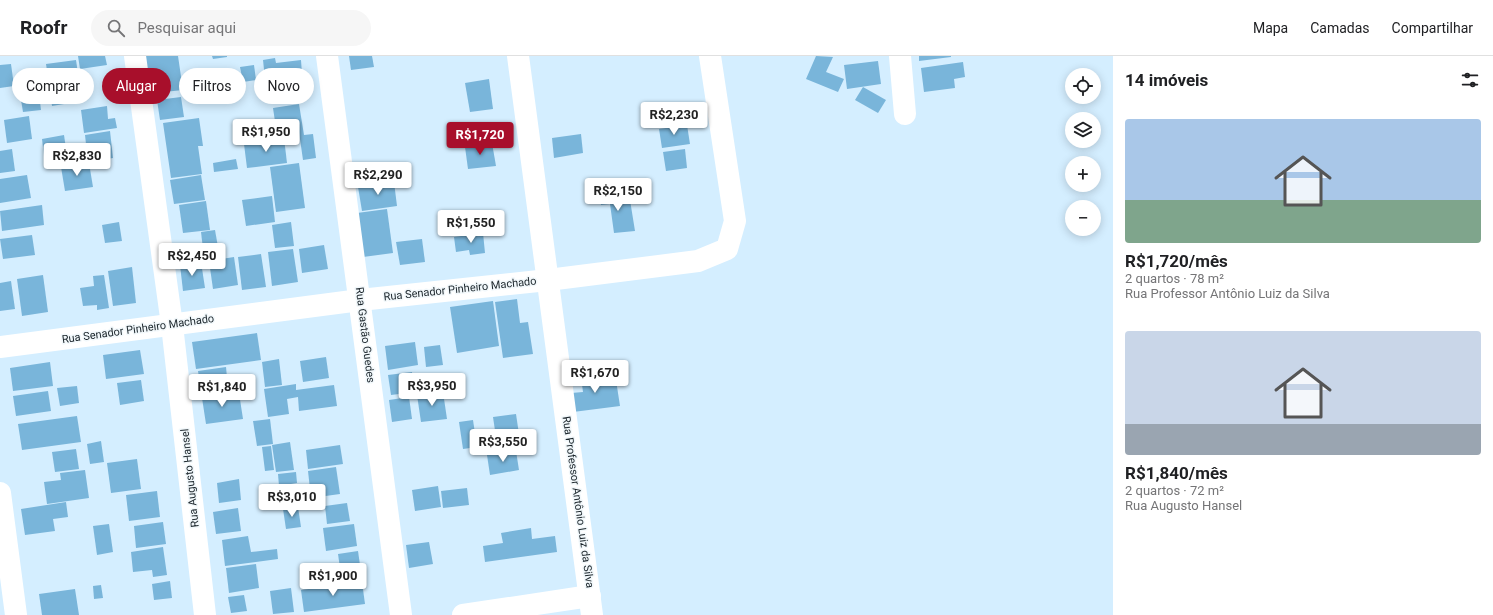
<!DOCTYPE html>
<html lang="pt">
<meta charset="utf-8">
<style>
body{margin:0;font-family:Roboto,sans-serif;background:#f6f6f6;color:#202124;height:100vh;display:flex;flex-direction:column;font-size:15px;white-space:nowrap}
*{box-sizing:border-box;margin:0}
p{font-size:13px;color:#757577}
.icon{flex:none;width:22px;height:22px;fill:none;stroke:currentColor;stroke-width:2;stroke-linecap:round;stroke-linejoin:round}
.map{position:relative;flex:1;overflow:hidden}
.sheet{display:flex;flex-direction:column;background:#fff;width:380px}
.sheet>*{flex:none}
.top-card{position:absolute;left:12px;top:12px;width:380px;height:36px;display:flex;gap:8px}
.buttons{position:absolute;left:1065px;top:12px;display:grid;gap:8px}
.buttons a{display:grid;place-items:center;width:36px;height:36px;border-radius:50%;background:#fff;box-shadow:0 2px 10px #0003;font-size:20px}
.price{position:absolute;translate:-50% -34px;padding:0 9px;border-radius:4px;background:#fff;color:#222;font-size:13px;line-height:26px;filter:drop-shadow(0 1px 2px #0008)}
.price::after{content:'';position:absolute;left:50%;top:24px;width:12px;height:9px;margin-left:-6px;background:inherit;clip-path:polygon(0 0,100% 0,50% 100%)}
.price.active{background:#a80f2b;color:#fff}
ul{padding:0;list-style:none}
li{display:grid;align-content:center;gap:8px;height:212px;padding:0 12px}
li span{display:grid;place-items:center;height:124px;border-radius:4px;color:#555}
li>.icon{margin-inline-start:auto}
span .icon{width:72px;height:72px;fill:#fffc;stroke-width:1}
li b{font-size:17px}
h2{display:flex;justify-content:space-between;align-items:center;height:48px;padding:0 12px;font-size:17px}
.tag{padding:0 14px;border-radius:18px;background:#fff;box-shadow:0 2px 10px #0003;font-size:14px;line-height:36px}
.tag.active{background:#a80f2b;color:#fff}
header{display:flex;align-items:center;gap:24px;box-sizing:border-box;height:56px;padding:0 20px;background:#fff;border-bottom:1px solid #e0e0e0}
header strong{font-size:19px}
nav{display:flex;gap:22px;margin-inline-start:auto;font-size:14px}
.search{width:280px;height:36px;background:#f6f6f6;display:flex;align-items:center;gap:10px;box-sizing:border-box;padding:0 14px;border-radius:22px;color:#757577;font-size:15px}
main{display:flex;flex:1;min-height:0}
.map>svg:first-child{display:block}
.building{fill:#79b5da}
.lines{fill:none;stroke-linecap:round;stroke-linejoin:round}
.minor{stroke:#fff;stroke-width:22}
.labels{text-anchor:middle;dominant-baseline:central;stroke-width:3;stroke-linejoin:round;paint-order:stroke}
.street-label{font-size:11px;fill:#1a242a;stroke:#f2f8fb}
</style>
<header>
<strong>Roofr</strong>
<div class="search"><svg class="icon" aria-label="search" viewBox="0 0 24 24"><circle cx="10" cy="10" r="6"/><path d="M15 15l6 6"/></svg>Pesquisar aqui</div>
<nav><a>Mapa</a><a>Camadas</a><a>Compartilhar</a></nav>
</header>
<main>
<div class="map">
<svg width="1113" height="559" viewBox="0 0 1113 559">
<rect width="100%" height="100%" fill="#d4eeff"/>
<g class="building">
<polygon points="78,0 105,0 107,9 80,13"/>
<polygon points="142,0 178,0 183,34 164,36 162,19 145,21"/>
<polygon points="212,0 227,0 227,1 213,3"/>
<polygon points="349,0 372,0 374,11 351,14"/>
<polygon points="816,0 833,1 826,16 844,23 838,36 806,23"/>
<polygon points="919,0 951,0 951,1 919,5"/>
<polygon points="275,2 276,7 301,4 302,18 265,23 263,4"/>
<polygon points="76,4 82,45 52,50 46,8"/>
<polygon points="878,5 881,28 847,33 844,9"/>
<polygon points="963,6 965,21 954,23 955,32 924,36 921,12"/>
<polygon points="11,8 14,30 0,32 0,9"/>
<polygon points="254,9 256,24 243,26 240,11"/>
<polygon points="489,23 493,53 470,56 465,27"/>
<polygon points="38,29 41,54 23,56 19,32"/>
<polygon points="863,31 886,44 878,57 855,44"/>
<polygon points="181,41 184,61 160,64 157,44"/>
<polygon points="299,48 304,79 313,78 316,102 303,104 299,76 277,79 273,52"/>
<polygon points="107,50 108,63 115,62 117,72 84,77 81,54"/>
<polygon points="29,60 32,83 7,87 4,64"/>
<polygon points="199,62 203,90 198,90 202,118 171,122 163,67"/>
<polygon points="687,69 690,88 662,92 659,73"/>
<polygon points="110,75 113,102 88,106 85,79"/>
<polygon points="581,78 583,97 554,102 552,82"/>
<polygon points="64,79 68,106 45,109 42,83"/>
<polygon points="284,82 287,107 247,112 244,88"/>
<polygon points="492,87 496,110 468,113 465,91"/>
<polygon points="12,93 15,115 0,117 0,95"/>
<polygon points="685,93 687,112 666,115 663,96"/>
<polygon points="236,103 238,113 214,116 213,107"/>
<polygon points="89,107 93,131 65,135 61,111"/>
<polygon points="299,107 305,152 276,156 270,111"/>
<polygon points="27,119 31,142 0,147 0,123"/>
<polygon points="201,119 205,144 174,148 170,124"/>
<polygon points="394,126 397,150 362,155 358,131"/>
<polygon points="611,131 614,146 630,144 635,175 614,177 610,148 601,149 599,133"/>
<polygon points="272,140 275,166 246,170 242,144"/>
<polygon points="206,145 210,174 183,177 179,149"/>
<polygon points="42,149 44,169 2,175 0,155"/>
<polygon points="387,153 393,197 363,201 357,157"/>
<polygon points="486,158 487,170 480,171 478,159"/>
<polygon points="119,166 122,185 105,187 102,169"/>
<polygon points="291,166 294,190 275,192 272,169"/>
<polygon points="215,174 218,191 203,193 201,176"/>
<polygon points="483,177 485,197 470,199 469,194 456,196 454,181"/>
<polygon points="32,179 35,199 3,203 0,183"/>
<polygon points="422,183 425,206 400,209 396,186"/>
<polygon points="324,189 328,213 302,217 299,193"/>
<polygon points="293,193 298,226 272,230 268,196"/>
<polygon points="261,198 266,231 242,234 238,201"/>
<polygon points="234,201 238,229 213,233 209,205"/>
<polygon points="201,206 205,232 183,235 180,209"/>
<polygon points="132,211 136,247 113,250 108,215"/>
<polygon points="43,219 48,256 22,260 17,223"/>
<polygon points="104,219 109,252 97,254 97,249 83,250 80,232 94,230 93,220"/>
<polygon points="11,225 15,253 0,255 0,227"/>
<polygon points="517,243 520,267 528,266 533,298 503,302 495,246"/>
<polygon points="493,245 499,290 457,297 450,251"/>
<polygon points="257,277 261,304 196,313 192,286"/>
<polygon points="415,286 418,309 388,314 385,290"/>
<polygon points="440,289 443,309 426,311 424,291"/>
<polygon points="140,294 144,318 106,323 103,299"/>
<polygon points="326,301 329,322 303,326 300,305"/>
<polygon points="279,303 282,329 265,331 262,306"/>
<polygon points="50,306 53,330 13,335 10,312"/>
<polygon points="226,311 228,332 201,336 198,315"/>
<polygon points="592,313 594,327 616,324 620,350 573,356 571,337 583,336 580,314"/>
<polygon points="412,316 415,336 391,339 388,319"/>
<polygon points="141,324 144,345 120,349 117,327"/>
<polygon points="296,328 296,334 334,329 337,350 299,355 298,341 287,343 289,358 268,361 264,333"/>
<polygon points="77,330 79,347 60,350 57,332"/>
<polygon points="48,335 51,355 16,360 13,340"/>
<polygon points="443,336 447,363 421,366 417,339"/>
<polygon points="239,337 243,363 206,368 202,342"/>
<polygon points="409,341 412,363 392,366 389,344"/>
<polygon points="516,358 520,385 497,388 493,361"/>
<polygon points="77,360 81,386 22,394 18,368"/>
<polygon points="270,363 273,388 257,390 253,365"/>
<polygon points="473,364 477,391 463,393 459,366"/>
<polygon points="101,385 104,406 90,408 87,388"/>
<polygon points="290,386 294,414 276,416 272,389"/>
<polygon points="340,389 343,408 308,413 306,394"/>
<polygon points="271,390 274,414 265,415 262,391"/>
<polygon points="76,393 79,413 55,416 52,396"/>
<polygon points="516,395 519,414 490,419 487,399"/>
<polygon points="137,403 141,433 111,437 107,407"/>
<polygon points="336,411 340,438 311,442 308,415"/>
<polygon points="85,414 89,442 47,448 44,426 61,424 60,417"/>
<polygon points="296,416 297,427 279,430 278,418"/>
<polygon points="239,423 241,444 219,447 217,427"/>
<polygon points="438,430 441,451 415,455 412,434"/>
<polygon points="467,432 469,449 443,452 441,435"/>
<polygon points="157,435 160,461 129,465 126,439"/>
<polygon points="66,446 68,461 53,463 55,475 25,479 21,453"/>
<polygon points="347,447 350,465 327,468 325,450"/>
<polygon points="298,451 301,471 286,473 283,453"/>
<polygon points="238,452 241,475 216,478 213,456"/>
<polygon points="163,466 166,488 136,492 134,470"/>
<polygon points="109,468 113,496 97,499 93,470"/>
<polygon points="354,468 357,490 326,495 323,472"/>
<polygon points="531,472 532,483 555,480 557,496 485,506 483,490 503,487 501,477"/>
<polygon points="248,480 251,496 277,493 278,503 225,510 222,484"/>
<polygon points="429,486 433,508 409,512 406,489"/>
<polygon points="163,491 167,519 153,521 152,514 133,516 131,496"/>
<polygon points="358,495 361,516 341,519 338,498"/>
<polygon points="256,508 259,532 229,537 226,512"/>
<polygon points="170,525 172,542 154,544 152,528"/>
<polygon points="362,526 365,548 304,556 301,534"/>
<polygon points="101,529 103,542 94,543 93,530"/>
<polygon points="291,532 294,556 273,558 270,535"/>
<polygon points="75,533 79,559 42,559 39,538"/>
<polygon points="244,539 247,555 231,557 228,541"/>
</g>
<g class="lines">
<g class="minor">
<polyline points="135,0 172,269 205,559"/>
<polyline points="327,0 401,559"/>
<polyline points="518,0 592,559"/>
<polyline points="900,0 905,58"/>
<polyline points="0,291 360,244 548,224 698,205 727,193 735,165 710,0"/>
<polyline points="0,437 16,559"/>
<polyline points="463,559 590,540"/>
</g>
</g>
<g class="labels">
<g class="street-label">
<text transform="translate(460 233) rotate(-6)">Rua Senador Pinheiro Machado</text>
<text transform="translate(138 273) rotate(-8)">Rua Senador Pinheiro Machado</text>
<text transform="translate(365 279) rotate(83)">Rua Gastão Guedes</text>
<text transform="translate(190 422) rotate(-96)">Rua Augusto Hansel</text>
<text transform="translate(578 446) rotate(82)">Rua Professor Antônio Luiz da Silva</text>
</g>
</g>
</svg>
<div class="buttons">
<a><svg class="icon" aria-label="locate" viewBox="0 0 24 24"><circle cx="12" cy="12" r="6"/><path d="M12 2v4M12 18v4M2 12h4M18 12h4"/></svg></a>
<a><svg class="icon" aria-label="layers" viewBox="0 0 24 24"><path d="M12 4l9 5-9 5-9-5zM3 14l9 5 9-5"/></svg></a>
<a>+</a>
<a>−</a>
</div>
<b class="price" style="left:674px;top:80px">R$2,230</b>
<b class="price" style="left:266px;top:97px">R$1,950</b>
<b class="price active" style="left:480px;top:100px">R$1,720</b>
<b class="price" style="left:77px;top:121px">R$2,830</b>
<b class="price" style="left:378px;top:140px">R$2,290</b>
<b class="price" style="left:618px;top:156px">R$2,150</b>
<b class="price" style="left:471px;top:188px">R$1,550</b>
<b class="price" style="left:192px;top:221px">R$2,450</b>
<b class="price" style="left:595px;top:338px">R$1,670</b>
<b class="price" style="left:432px;top:351px">R$3,950</b>
<b class="price" style="left:222px;top:352px">R$1,840</b>
<b class="price" style="left:503px;top:407px">R$3,550</b>
<b class="price" style="left:292px;top:462px">R$3,010</b>
<b class="price" style="left:333px;top:541px">R$1,900</b>
<div class="top-card">
<a class="tag">Comprar</a>
<a class="tag active">Alugar</a>
<a class="tag">Filtros</a>
<a class="tag">Novo</a>
</div>
</div>
<section class="sheet">
<h2>14 imóveis<svg class="icon" aria-label="filters" viewBox="0 0 24 24"><path d="M4 7h16M4 17h16"/><circle cx="9" cy="7" r="2"/><circle cx="15" cy="17" r="2"/></svg></h2>
<ul>
<li><span style="background:linear-gradient(#a9c7e8 65%,#7fa58c 0)"><svg class="icon" aria-label="home" viewBox="0 0 24 24"><path d="M3 11l9-7 9 7M6 9v11h12V9"/></svg></span><div><b>R$1,720/mês</b><p>2 quartos · 78 m²</p><p>Rua Professor Antônio Luiz da Silva</p></div></li>
<li><span style="background:linear-gradient(#c9d6e8 75%,#9aa5b1 0)"><svg class="icon" aria-label="home" viewBox="0 0 24 24"><path d="M3 11l9-7 9 7M6 9v11h12V9"/></svg></span><div><b>R$1,840/mês</b><p>2 quartos · 72 m²</p><p>Rua Augusto Hansel</p></div></li>
</ul>
</section>
</main>
